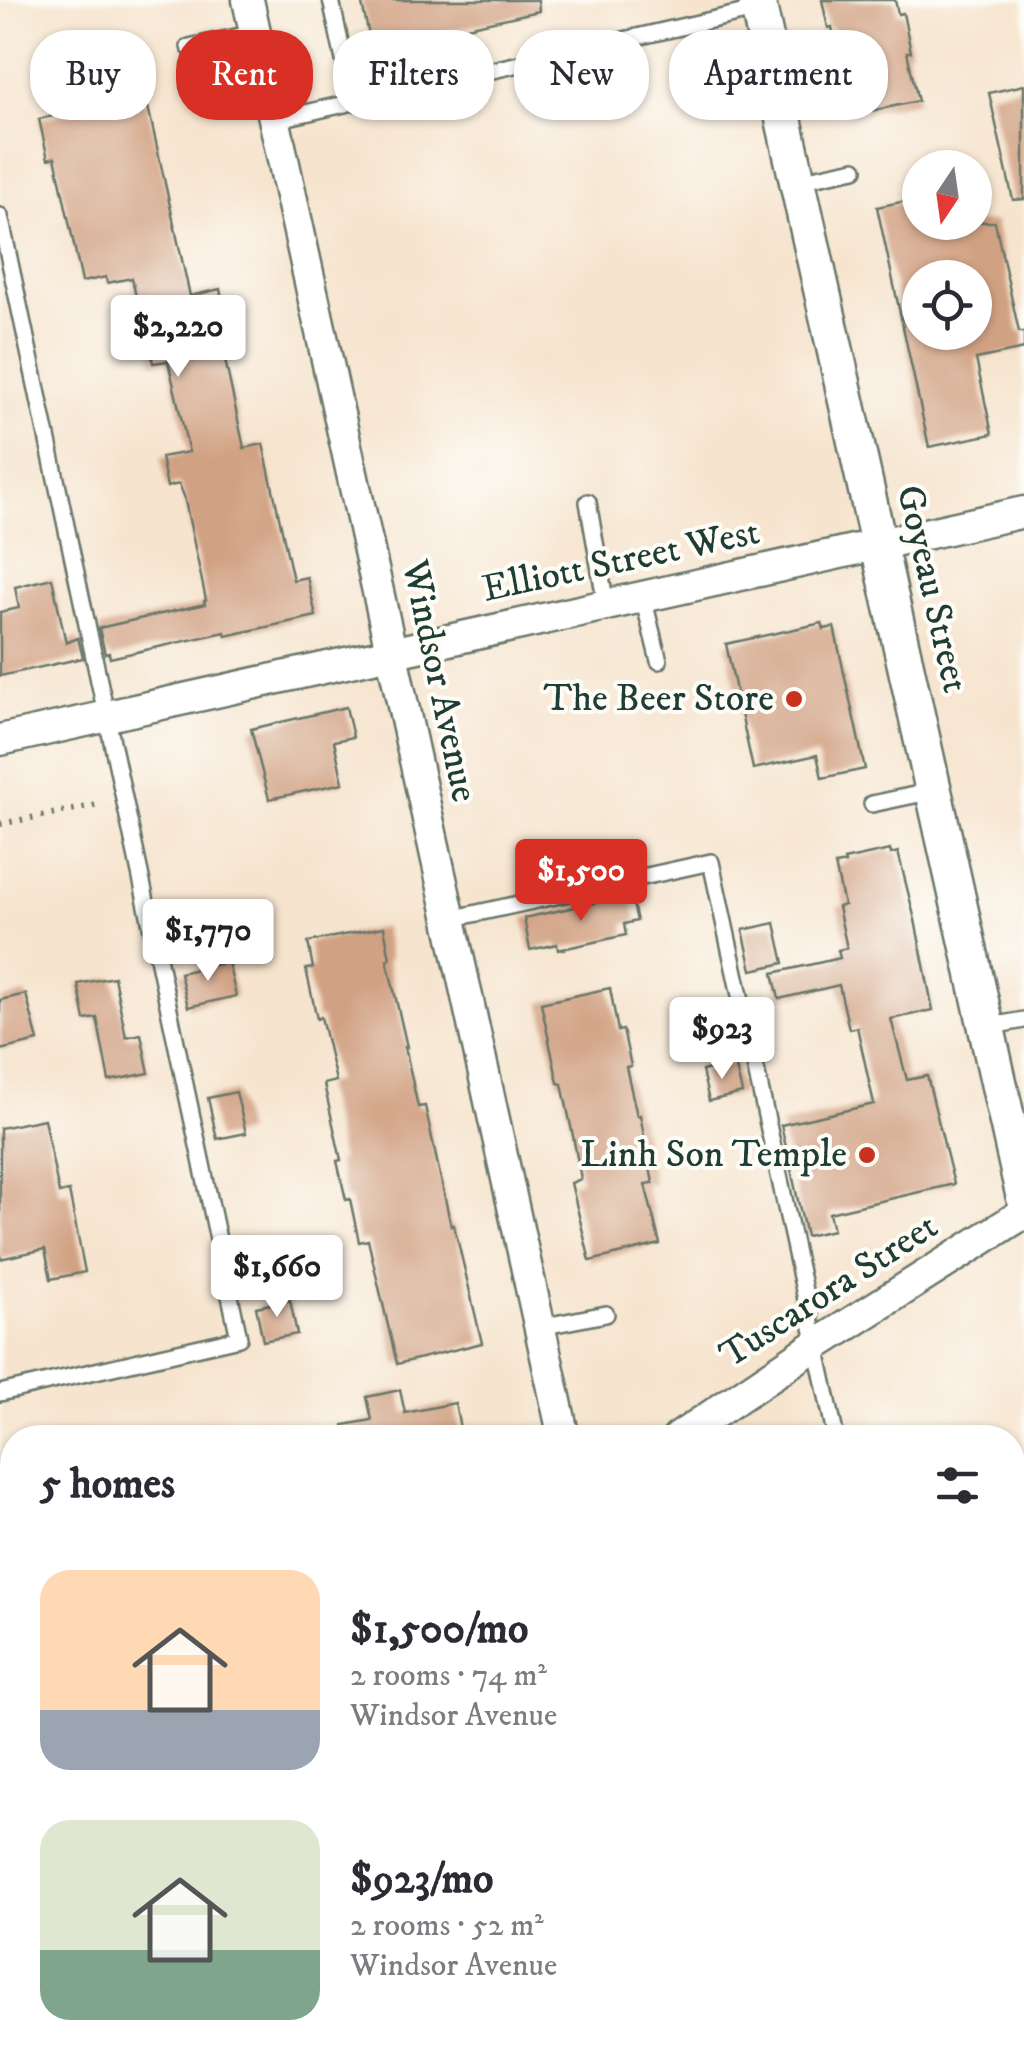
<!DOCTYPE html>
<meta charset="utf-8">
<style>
body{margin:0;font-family:"IM FELL DW Pica",serif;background:#f7f7f7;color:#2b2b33;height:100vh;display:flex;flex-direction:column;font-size:38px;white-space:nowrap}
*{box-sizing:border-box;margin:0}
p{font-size:32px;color:#7c7c81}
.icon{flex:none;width:55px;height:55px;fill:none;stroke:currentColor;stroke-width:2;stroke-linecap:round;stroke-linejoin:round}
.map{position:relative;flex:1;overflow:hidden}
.details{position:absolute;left:0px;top:1425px;width:1025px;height:642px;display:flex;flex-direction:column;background:#fff;border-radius:40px 40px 0 0;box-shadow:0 2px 8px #0004}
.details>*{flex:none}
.guide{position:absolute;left:30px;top:30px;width:965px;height:90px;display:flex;gap:20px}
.needle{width:65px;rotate:193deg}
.fabs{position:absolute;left:902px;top:150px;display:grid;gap:20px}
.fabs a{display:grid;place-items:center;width:90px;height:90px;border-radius:50%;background:#fff;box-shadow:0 2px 8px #0004;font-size:50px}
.price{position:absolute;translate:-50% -85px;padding:0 22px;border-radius:10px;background:#fff;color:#222;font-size:32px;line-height:65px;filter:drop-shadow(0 2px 5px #0008)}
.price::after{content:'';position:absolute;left:50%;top:60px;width:30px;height:22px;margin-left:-15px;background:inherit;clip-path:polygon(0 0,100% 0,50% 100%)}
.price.selected{background:#d93025;color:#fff}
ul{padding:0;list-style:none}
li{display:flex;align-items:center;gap:30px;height:250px;padding:0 40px}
li span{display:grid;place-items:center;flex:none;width:280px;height:200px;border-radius:30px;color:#555}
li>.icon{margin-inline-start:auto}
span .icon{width:120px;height:120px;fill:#fffc;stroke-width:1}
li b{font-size:42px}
h2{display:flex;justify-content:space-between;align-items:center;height:120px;padding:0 40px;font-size:42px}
.tag{padding:0 35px;border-radius:40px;background:#fff;box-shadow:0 2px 8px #0004;font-size:35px;line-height:90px}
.tag.selected{background:#d93025;color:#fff}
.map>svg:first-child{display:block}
.building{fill:#d1a183;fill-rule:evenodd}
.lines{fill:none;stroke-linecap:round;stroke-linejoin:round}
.service-casing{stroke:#6a776a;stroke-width:20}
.minor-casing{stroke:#6a776a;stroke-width:35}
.tertiary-casing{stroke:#6a776a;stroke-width:40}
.secondary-casing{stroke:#6a776a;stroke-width:45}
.path{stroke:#6a776a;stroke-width:6;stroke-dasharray:2.5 8;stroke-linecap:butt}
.service{stroke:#fff;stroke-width:15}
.minor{stroke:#fff;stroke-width:30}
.tertiary{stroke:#fff;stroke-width:35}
.secondary{stroke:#fff;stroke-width:40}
.poi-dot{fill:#c8321e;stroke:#fdfcf7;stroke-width:4}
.labels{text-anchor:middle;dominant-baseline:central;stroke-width:8;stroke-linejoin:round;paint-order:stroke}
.street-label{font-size:38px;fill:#1f3d34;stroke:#fdfcf7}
.poi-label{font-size:38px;fill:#1f3d34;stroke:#fdfcf7;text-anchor:end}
</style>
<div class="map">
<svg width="1024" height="2066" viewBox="0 0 1024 2066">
<rect width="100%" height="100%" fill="#fdfcf7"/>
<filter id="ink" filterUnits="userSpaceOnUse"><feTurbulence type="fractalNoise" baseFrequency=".01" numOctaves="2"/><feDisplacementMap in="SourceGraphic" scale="20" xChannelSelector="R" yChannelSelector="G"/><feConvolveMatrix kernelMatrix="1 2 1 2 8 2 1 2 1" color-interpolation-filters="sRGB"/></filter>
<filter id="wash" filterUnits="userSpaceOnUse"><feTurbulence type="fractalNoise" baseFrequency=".0048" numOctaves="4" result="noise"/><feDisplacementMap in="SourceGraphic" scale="40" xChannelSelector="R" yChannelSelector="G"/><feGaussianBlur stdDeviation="2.25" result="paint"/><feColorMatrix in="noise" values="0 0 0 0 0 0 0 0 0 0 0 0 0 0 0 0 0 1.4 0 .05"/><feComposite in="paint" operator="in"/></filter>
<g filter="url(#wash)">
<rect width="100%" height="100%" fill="#f6e4ce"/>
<g id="blocks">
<g class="building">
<polygon points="361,0 538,0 539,11 372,48"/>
<polygon points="822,0 895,0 898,14 903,13 911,52 907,52 918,101 848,116 832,27 828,28"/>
<polygon points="1024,85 1024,199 1013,200 989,93"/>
<polygon points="122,101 123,107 147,102 190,296 220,289 232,353 224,355 244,448 263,444 293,580 307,577 316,616 226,636 225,632 110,658 109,653 105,654 99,628 205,604 204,601 206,600 184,496 179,484 167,487 161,457 189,452 168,361 153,363 147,334 144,335 132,278 107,283 106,277 82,282 55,157 48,159 39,119"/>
<path d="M920 198V222H995L1019 332H1024V349L976 359 992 434 929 447 877 207ZM920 278H975V332H920Z"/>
<polygon points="52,578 66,643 78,638 83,658 0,676 0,612 19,608 15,587"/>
<polygon points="822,623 824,629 834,627 865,769 822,778 817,755 753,769 726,644"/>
<polygon points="346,707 353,737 334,741 343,783 269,799 251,729"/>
<polygon points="890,850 891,854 898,852 915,920 933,1010 891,1019 907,1080 927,1076 954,1184 829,1213 833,1230 806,1236 781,1125 874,1104 857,1027 849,1029 839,985 779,999 773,973 840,958 838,950 847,948 838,907 844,905 835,865 845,863 844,860"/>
<polygon points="631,895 637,921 624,924 626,935 558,950 557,944 530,950 524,918"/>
<polygon points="775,923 784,963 752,970 743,930"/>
<polygon points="384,927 390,959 387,960 407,1047 405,1047 418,1107 425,1106 451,1226 454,1225 482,1343 397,1364 368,1240 359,1242 350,1199 346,1200 337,1161 341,1160 324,1084 336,1081 321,1017 317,1019 306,969 313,968 308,942"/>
<polygon points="228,962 236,996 188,1007 180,973"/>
<polygon points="114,977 126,1037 141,1034 149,1073 109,1081 97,1018 85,1020 78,984"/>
<polygon points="610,988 618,1031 623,1030 631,1066 626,1067 637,1116 640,1115 653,1183 645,1184 660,1244 590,1261 571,1183 581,1179 573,1136 562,1084 558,1083 541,1003"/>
<polygon points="26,994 38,1041 0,1050 0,1000"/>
<polygon points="735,1063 742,1093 709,1101 702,1071"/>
<polygon points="236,1092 246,1133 217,1139 208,1098"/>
<polygon points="44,1119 59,1193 69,1191 85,1272 51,1279 45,1249 0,1259 0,1128"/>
<polygon points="290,1300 297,1334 263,1341 256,1307"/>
<polygon points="400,1390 405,1413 455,1403 462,1438 346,1438 344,1425 372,1420 367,1397"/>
</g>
</g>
</g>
<g filter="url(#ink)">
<use href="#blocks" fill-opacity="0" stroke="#6a776a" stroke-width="2.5"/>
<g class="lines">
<defs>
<g id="service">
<polyline points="331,0 353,102"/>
<polyline points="189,47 255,33"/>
<polyline points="275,120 759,9"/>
<polyline points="798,181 855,169"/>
<polyline points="0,216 239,1338 0,1393"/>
<polyline points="588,502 606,605"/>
<polyline points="643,597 659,661"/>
<polyline points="872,804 933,791"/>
<polyline points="450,919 711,862 836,1438"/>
<polyline points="986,1027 1024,1020"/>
<polyline points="540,1327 606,1314"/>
<polyline points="0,1846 12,1843"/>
<polyline points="0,2016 11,2066"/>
<polyline points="400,2055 403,2066"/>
<polyline points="216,2060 217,2066"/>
</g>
<g id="minor">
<polyline points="248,0 564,1438"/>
<polyline points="0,740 1024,512"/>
<polyline points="678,1438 816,1345 1024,1213"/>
<polyline points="0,1578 12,1635"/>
<polyline points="105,2055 108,2066"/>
<polyline points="699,2055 701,2066"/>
</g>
<polyline id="tertiary" points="757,0 1024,1196"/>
<g id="secondary">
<polyline points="1012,1938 1024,1935"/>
<polyline points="435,2066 484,2055"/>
</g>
</defs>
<use href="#service" class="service-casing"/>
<use href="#minor" class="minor-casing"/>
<use href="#tertiary" class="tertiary-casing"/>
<use href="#secondary" class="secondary-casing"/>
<polyline class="path" points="0,824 102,804"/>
<use href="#service" class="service"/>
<use href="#minor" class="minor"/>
<use href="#tertiary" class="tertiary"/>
<use href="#secondary" class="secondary"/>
</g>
</g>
<g class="poi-dot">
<circle cx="794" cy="699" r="10"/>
<circle cx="867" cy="1155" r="10"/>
</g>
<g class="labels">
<g class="street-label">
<text transform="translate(621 561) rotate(-12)">Elliott Street West</text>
<text transform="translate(932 589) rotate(77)">Goyeau Street</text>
<text transform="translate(439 681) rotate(78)">Windsor Avenue</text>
<text transform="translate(829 1291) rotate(-33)">Tuscarora Street</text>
</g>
<g class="poi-label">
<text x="774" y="699">The Beer Store</text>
<text x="847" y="1155">Linh Son Temple</text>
</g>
</g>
</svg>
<div class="fabs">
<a><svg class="needle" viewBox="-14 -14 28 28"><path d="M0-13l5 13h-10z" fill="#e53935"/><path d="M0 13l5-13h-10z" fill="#7c7c81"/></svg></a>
<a><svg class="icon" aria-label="locate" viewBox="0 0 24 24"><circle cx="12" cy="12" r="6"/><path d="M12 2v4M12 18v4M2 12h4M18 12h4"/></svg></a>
</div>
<b class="price" style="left:178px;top:380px">$2,220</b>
<b class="price selected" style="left:581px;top:924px">$1,500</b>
<b class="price" style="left:208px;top:984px">$1,770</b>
<b class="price" style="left:722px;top:1082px">$923</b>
<b class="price" style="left:277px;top:1320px">$1,660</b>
<div class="guide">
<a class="tag">Buy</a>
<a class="tag selected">Rent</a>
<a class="tag">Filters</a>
<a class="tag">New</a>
<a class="tag">Apartment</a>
</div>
<section class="details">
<h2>5 homes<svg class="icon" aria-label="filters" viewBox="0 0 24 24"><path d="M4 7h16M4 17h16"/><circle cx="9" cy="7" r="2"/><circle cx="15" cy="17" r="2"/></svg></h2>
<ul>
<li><span style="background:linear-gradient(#ffd9b3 70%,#9aa5b1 0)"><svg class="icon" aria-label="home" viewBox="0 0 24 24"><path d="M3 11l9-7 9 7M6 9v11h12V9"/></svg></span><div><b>$1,500/mo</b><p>2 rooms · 74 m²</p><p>Windsor Avenue</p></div></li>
<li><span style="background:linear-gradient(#dfe7d0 65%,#7fa58c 0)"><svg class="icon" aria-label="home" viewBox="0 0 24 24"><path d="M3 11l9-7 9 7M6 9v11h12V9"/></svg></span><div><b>$923/mo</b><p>2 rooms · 52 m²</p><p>Windsor Avenue</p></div></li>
</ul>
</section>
</div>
